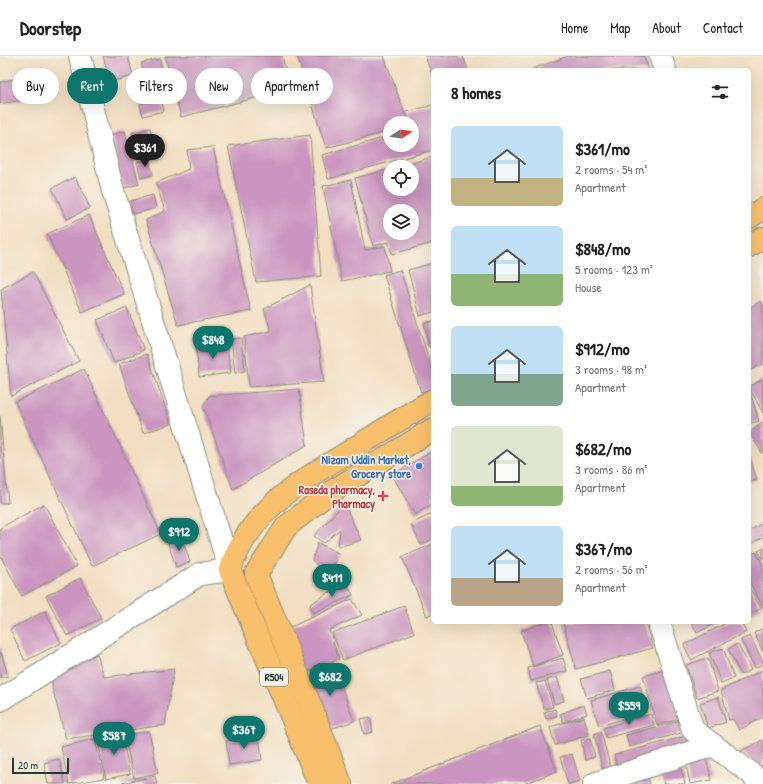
<!DOCTYPE html>
<meta charset="utf-8">
<style>
body{margin:0;font-family:"Patrick Hand",sans-serif;background:#f2f2f2;color:#222;height:100vh;display:flex;flex-direction:column;font-size:15px;white-space:nowrap}
*{box-sizing:border-box;margin:0}
p{font-size:13px;color:#767676}
.icon{flex:none;width:22px;height:22px;fill:none;stroke:currentColor;stroke-width:2;stroke-linecap:round;stroke-linejoin:round}
.map{position:relative;flex:1;overflow:hidden}
.drawer{position:absolute;left:431px;top:12px;width:320px;height:556px;display:flex;flex-direction:column;background:#fff;border-radius:6px;box-shadow:0 4px 16px #0002}
.drawer>*{flex:none}
.banner{position:absolute;left:12px;top:12px;width:359px;height:36px;display:flex;gap:8px}
.needle{width:26px;rotate:77deg}
.tools{position:absolute;left:383px;top:60px;display:grid;gap:8px}
.tools a{display:grid;place-items:center;width:36px;height:36px;border-radius:50%;background:#fff;box-shadow:0 4px 16px #0002;font-size:20px}
.scale{position:absolute;left:12px;bottom:10px;width:57px;box-sizing:border-box;padding-left:4px;border:2px solid #1f3d34;border-top:0;font-size:11px;line-height:14px;white-space:nowrap;color:#1f3d34;-webkit-text-stroke:3px #f7f3e8;paint-order:stroke}
.price{position:absolute;translate:-50% -34px;padding:0 9px;border-radius:14px;background:#0f766e;color:#fff;font-size:13px;line-height:26px;filter:drop-shadow(0 1px 2px #0008)}
.price::after{content:'';position:absolute;left:50%;top:24px;width:12px;height:9px;margin-left:-6px;background:inherit;clip-path:polygon(0 0,100% 0,50% 100%)}
.price.current{background:#222;color:#fff}
ul{padding:0;list-style:none}
li{display:flex;align-items:center;gap:12px;height:100px;padding:0 20px}
li span{display:grid;place-items:center;flex:none;width:112px;height:80px;border-radius:6px;color:#555}
li>.icon{margin-inline-start:auto}
span .icon{width:48px;height:48px;fill:#fffc;stroke-width:1}
li b{font-size:17px}
h2{display:flex;justify-content:space-between;align-items:center;height:48px;padding:0 20px;font-size:17px}
.tag{padding:0 14px;border-radius:18px;background:#fff;box-shadow:0 4px 16px #0002;font-size:14px;line-height:36px}
.tag.current{background:#0f766e;color:#fff}
header{display:flex;align-items:center;gap:24px;box-sizing:border-box;height:56px;padding:0 20px;background:#fff;border-bottom:1px solid #e0e0e0}
header strong{font-size:19px}
nav{display:flex;gap:22px;margin-inline-start:auto;font-size:14px}
.map>svg:first-child{display:block}
.building{fill:#c994bf;fill-rule:evenodd}
.lines{fill:none;stroke-linecap:round;stroke-linejoin:round}
.minor-casing{stroke:#888e7a;stroke-width:24}
.major-casing{stroke:#888e7a;stroke-width:24}
.minor{stroke:#fff;stroke-width:22}
.major{stroke:#f8bf6c;stroke-width:22}
.shop-dot{fill:#3f7fe0;stroke:#f7f3e8;stroke-width:1.5}
.health-dot{fill:#e0444e;stroke:#f7f3e8;stroke-width:1.5}
.labels{text-anchor:middle;dominant-baseline:central;stroke-width:3;stroke-linejoin:round;paint-order:stroke}
.shield{fill:#f7f3e8;stroke:#60746a;stroke-width:1}
.shield-label{font-size:11px;font-weight:bold;fill:#1f3d34}
.shop-label{font-size:12px;font-weight:bold;fill:#366cbe;stroke:#f7f3e8;text-anchor:end}
.health-label{font-size:12px;font-weight:bold;fill:#be3a42;stroke:#f7f3e8;text-anchor:end}
</style>
<header>
<strong>Doorstep</strong>
<nav><a>Home</a><a>Map</a><a>About</a><a>Contact</a></nav>
</header>
<div class="map">
<svg width="763" height="728" viewBox="0 0 763 728">
<rect width="100%" height="100%" fill="#f7f3e8"/>
<filter id="ink" filterUnits="userSpaceOnUse"><feTurbulence type="fractalNoise" baseFrequency=".025" numOctaves="2"/><feDisplacementMap in="SourceGraphic" scale="8" xChannelSelector="R" yChannelSelector="G"/><feConvolveMatrix kernelMatrix="1 2 1 2 8 2 1 2 1" color-interpolation-filters="sRGB"/></filter>
<filter id="wash" filterUnits="userSpaceOnUse"><feTurbulence type="fractalNoise" baseFrequency=".012" numOctaves="4" result="noise"/><feDisplacementMap in="SourceGraphic" scale="16" xChannelSelector="R" yChannelSelector="G"/><feGaussianBlur stdDeviation="0.9" result="paint"/><feColorMatrix in="noise" values="0 0 0 0 0 0 0 0 0 0 0 0 0 0 0 0 0 1.4 0 .05"/><feComposite in="paint" operator="in"/></filter>
<g filter="url(#wash)">
<rect width="100%" height="100%" fill="#f2dec1"/>
<g id="blocks">
<g class="building">
<polygon points="103,0 128,0 133,20 110,26"/>
<polygon points="165,0 282,0 290,33 181,61"/>
<polygon points="297,0 384,0 408,67 390,67 390,75 326,92"/>
<polygon points="425,0 463,0 468,14 433,14 433,22"/>
<polygon points="568,0 644,0 649,14 530,14"/>
<polygon points="160,3 163,17 145,22 141,7"/>
<polygon points="47,16 52,39 0,48 0,26"/>
<polygon points="161,43 164,55 143,60 140,48"/>
<polygon points="433,49 433,94 328,123 322,99 390,80 390,89 412,89 412,67 410,67 406,56"/>
<polygon points="150,72 157,97 138,101 132,77"/>
<polygon points="125,75 139,128 124,132 111,79"/>
<polygon points="310,79 321,220 256,226 228,90"/>
<polygon points="213,91 251,255 178,269 146,164 165,155 156,127 189,113 187,94"/>
<path d="M433 101V187L392 198 388 186 373 190 355 122 390 113V133H412V111H397ZM390 155H412V177H390Z"/>
<polygon points="149,103 153,119 141,122 137,106"/>
<polygon points="75,121 90,152 67,163 52,132"/>
<polygon points="351,124 365,194 385,190 390,215 342,225 323,130"/>
<polygon points="153,139 156,152 133,158 130,145"/>
<polygon points="89,159 124,238 82,256 47,178"/>
<polygon points="433,207 433,256 420,260 408,214"/>
<polygon points="400,214 433,316 433,332 421,336 384,219"/>
<polygon points="33,216 79,305 11,340 1,233"/>
<polygon points="310,229 324,326 249,331 244,281 271,275 264,253"/>
<polygon points="761,245 763,249 763,308 749,315 749,252"/>
<polygon points="127,252 144,294 114,307 97,264"/>
<polygon points="433,265 433,291 429,291 424,267"/>
<polygon points="241,282 245,315 235,317 231,283"/>
<polygon points="226,286 231,317 199,321 196,290"/>
<polygon points="147,298 171,368 143,377 119,308"/>
<polygon points="84,313 161,478 92,510 15,346"/>
<polygon points="763,323 763,357 749,331"/>
<polygon points="299,333 307,389 233,433 203,350 209,340"/>
<polygon points="749,333 759,365 749,368"/>
<polygon points="0,360 8,447 0,447"/>
<polygon points="763,366 763,398 749,377"/>
<polygon points="433,395 433,447 415,459 392,419"/>
<polygon points="749,399 757,424 749,426"/>
<polygon points="344,447 361,484 338,491 340,473 324,487 314,480"/>
<polygon points="44,448 77,510 22,540 0,499 0,472"/>
<polygon points="433,457 433,483 421,489 411,468"/>
<polygon points="763,467 763,481 749,489 749,475"/>
<polygon points="182,482 190,506 176,511 168,487"/>
<polygon points="318,487 340,498 328,520 312,504"/>
<polygon points="433,488 433,557 427,560 402,501"/>
<polygon points="763,492 763,503 758,495"/>
<polygon points="756,496 763,509 763,551 749,525 749,499"/>
<polygon points="80,522 101,562 67,580 46,540"/>
<polygon points="346,526 353,539 313,557 310,548"/>
<polygon points="749,531 761,552 749,559"/>
<polygon points="352,543 362,559 329,574 339,603 303,617 284,574"/>
<polygon points="404,550 414,577 343,604 332,577"/>
<polygon points="45,555 61,587 25,605 10,573"/>
<polygon points="545,566 552,566 563,599 533,610 521,575"/>
<polygon points="563,566 645,566 653,592 576,613"/>
<polygon points="691,566 718,566 697,577"/>
<polygon points="728,566 741,566 746,576 691,604 684,589"/>
<polygon points="763,572 763,596 754,577"/>
<polygon points="750,580 763,606 763,608 755,612 741,584"/>
<polygon points="738,588 751,614 741,619 728,593"/>
<polygon points="723,592 734,622 721,627 709,597"/>
<polygon points="0,593 8,620 0,622"/>
<polygon points="97,598 104,621 174,613 165,669 66,683 52,631 53,617"/>
<polygon points="563,602 567,615 531,625 528,612"/>
<polygon points="708,602 718,635 697,642 686,609"/>
<polygon points="333,607 354,665 327,674 307,617"/>
<polygon points="668,613 682,662 657,669 643,620"/>
<polygon points="763,614 763,661 739,674 733,663 729,664 721,634"/>
<polygon points="610,615 615,634 587,642 581,623"/>
<polygon points="557,621 564,645 554,648 547,624"/>
<polygon points="545,625 553,651 544,653 536,627"/>
<polygon points="640,630 647,656 599,670 591,644"/>
<polygon points="718,641 726,666 708,672 700,647"/>
<polygon points="584,649 587,658 563,666 560,658"/>
<polygon points="555,653 557,660 546,663 544,656"/>
<polygon points="651,658 654,669 606,682 603,672"/>
<polygon points="370,661 373,676 364,678 360,663"/>
<polygon points="584,661 589,679 555,689 550,671"/>
<polygon points="682,664 685,676 629,691 626,679"/>
<polygon points="540,670 557,715 524,728 391,728"/>
<polygon points="149,675 158,717 134,722 124,680"/>
<polygon points="121,676 130,718 106,723 97,681"/>
<polygon points="601,676 611,713 603,715 594,678"/>
<polygon points="259,680 262,704 229,709 226,685"/>
<polygon points="687,680 690,692 617,711 614,699"/>
<polygon points="590,682 595,701 585,704 581,684"/>
<polygon points="95,683 104,722 69,728 61,691"/>
<polygon points="763,684 763,708 759,711 741,695"/>
<polygon points="572,698 580,725 568,728 560,701"/>
<polygon points="59,703 65,728 48,728 44,707"/>
<polygon points="706,703 712,724 690,728 686,707"/>
<polygon points="679,704 685,728 664,728 659,710"/>
<polygon points="155,720 157,728 122,728 122,727"/>
<polygon points="648,721 650,728 636,728 635,724"/>
</g>
</g>
</g>
<g filter="url(#ink)">
<use href="#blocks" fill-opacity="0" stroke="#888e7a" stroke-width="1"/>
<g class="lines">
<defs>
<g id="minor">
<polyline points="660,0 665,14"/>
<polyline points="659,566 693,674 752,718 759,728"/>
<polyline points="0,644 200,518 230,514 113,135 80,0"/>
<polyline points="594,728 713,689"/>
</g>
<g id="major">
<polyline points="749,161 763,153"/>
<polyline points="749,190 763,182"/>
<polyline points="256,518 286,471 326,439 433,373"/>
<polyline points="256,518 311,651 341,728"/>
<path d="M319 728C291 656 259 586 230 514 250 454 298 427 350 395 377 378 405 360 433 344"/>
</g>
</defs>
<use href="#minor" class="minor-casing"/>
<use href="#major" class="major-casing"/>
<use href="#minor" class="minor"/>
<use href="#major" class="major"/>
</g>
</g>
<circle class="shop-dot" cx="419" cy="410" r="4"/>
<path class="health-dot" d="M381 434h4v4h4v4h-4v4h-4v-4h-4v-4h4z"/>
<g class="labels">
<rect class="shield" x="260" y="612" width="28" height="18" rx="3"/>
<g class="shield-label">
<text x="274" y="621">R504</text>
</g>
<g class="shop-label">
<text x="411" y="403">Nizam Uddin Market,<tspan x="411" dy="14">Grocery store</tspan></text>
</g>
<g class="health-label">
<text x="375" y="433">Raseda pharmacy,<tspan x="375" dy="14">Pharmacy</tspan></text>
</g>
</g>
</svg>
<div class="tools">
<a><svg class="needle" viewBox="-14 -14 28 28"><path d="M0-13l5 13h-10z" fill="#e53935"/><path d="M0 13l5-13h-10z" fill="#767676"/></svg></a>
<a><svg class="icon" aria-label="locate" viewBox="0 0 24 24"><circle cx="12" cy="12" r="6"/><path d="M12 2v4M12 18v4M2 12h4M18 12h4"/></svg></a>
<a><svg class="icon" aria-label="layers" viewBox="0 0 24 24"><path d="M12 4l9 5-9 5-9-5zM3 14l9 5 9-5"/></svg></a>
</div>
<div class="scale">20 m</div>
<b class="price current" style="left:145px;top:112px">$361</b>
<b class="price" style="left:213px;top:304px">$848</b>
<b class="price" style="left:179px;top:496px">$912</b>
<b class="price" style="left:332px;top:542px">$411</b>
<b class="price" style="left:330px;top:641px">$682</b>
<b class="price" style="left:629px;top:670px">$559</b>
<b class="price" style="left:244px;top:694px">$367</b>
<b class="price" style="left:114px;top:700px">$587</b>
<div class="banner">
<a class="tag">Buy</a>
<a class="tag current">Rent</a>
<a class="tag">Filters</a>
<a class="tag">New</a>
<a class="tag">Apartment</a>
</div>
<section class="drawer">
<h2>8 homes<svg class="icon" aria-label="filters" viewBox="0 0 24 24"><path d="M4 7h16M4 17h16"/><circle cx="9" cy="7" r="2"/><circle cx="15" cy="17" r="2"/></svg></h2>
<ul>
<li><span style="background:linear-gradient(#bfe0f5 65%,#c2b280 0)"><svg class="icon" aria-label="home" viewBox="0 0 24 24"><path d="M3 11l9-7 9 7M6 9v11h12V9"/></svg></span><div><b>$361/mo</b><p>2 rooms · 54 m²</p><p>Apartment</p></div></li>
<li><span style="background:linear-gradient(#bfe0f5 60%,#8fb573 0)"><svg class="icon" aria-label="home" viewBox="0 0 24 24"><path d="M3 11l9-7 9 7M6 9v11h12V9"/></svg></span><div><b>$848/mo</b><p>5 rooms · 123 m²</p><p>House</p></div></li>
<li><span style="background:linear-gradient(#bfe0f5 60%,#7fa58c 0)"><svg class="icon" aria-label="home" viewBox="0 0 24 24"><path d="M3 11l9-7 9 7M6 9v11h12V9"/></svg></span><div><b>$912/mo</b><p>3 rooms · 98 m²</p><p>Apartment</p></div></li>
<li><span style="background:linear-gradient(#dfe7d0 75%,#8fb573 0)"><svg class="icon" aria-label="home" viewBox="0 0 24 24"><path d="M3 11l9-7 9 7M6 9v11h12V9"/></svg></span><div><b>$682/mo</b><p>3 rooms · 86 m²</p><p>Apartment</p></div></li>
<li><span style="background:linear-gradient(#bfe0f5 65%,#b9a48a 0)"><svg class="icon" aria-label="home" viewBox="0 0 24 24"><path d="M3 11l9-7 9 7M6 9v11h12V9"/></svg></span><div><b>$367/mo</b><p>2 rooms · 56 m²</p><p>Apartment</p></div></li>
</ul>
</section>
</div>
